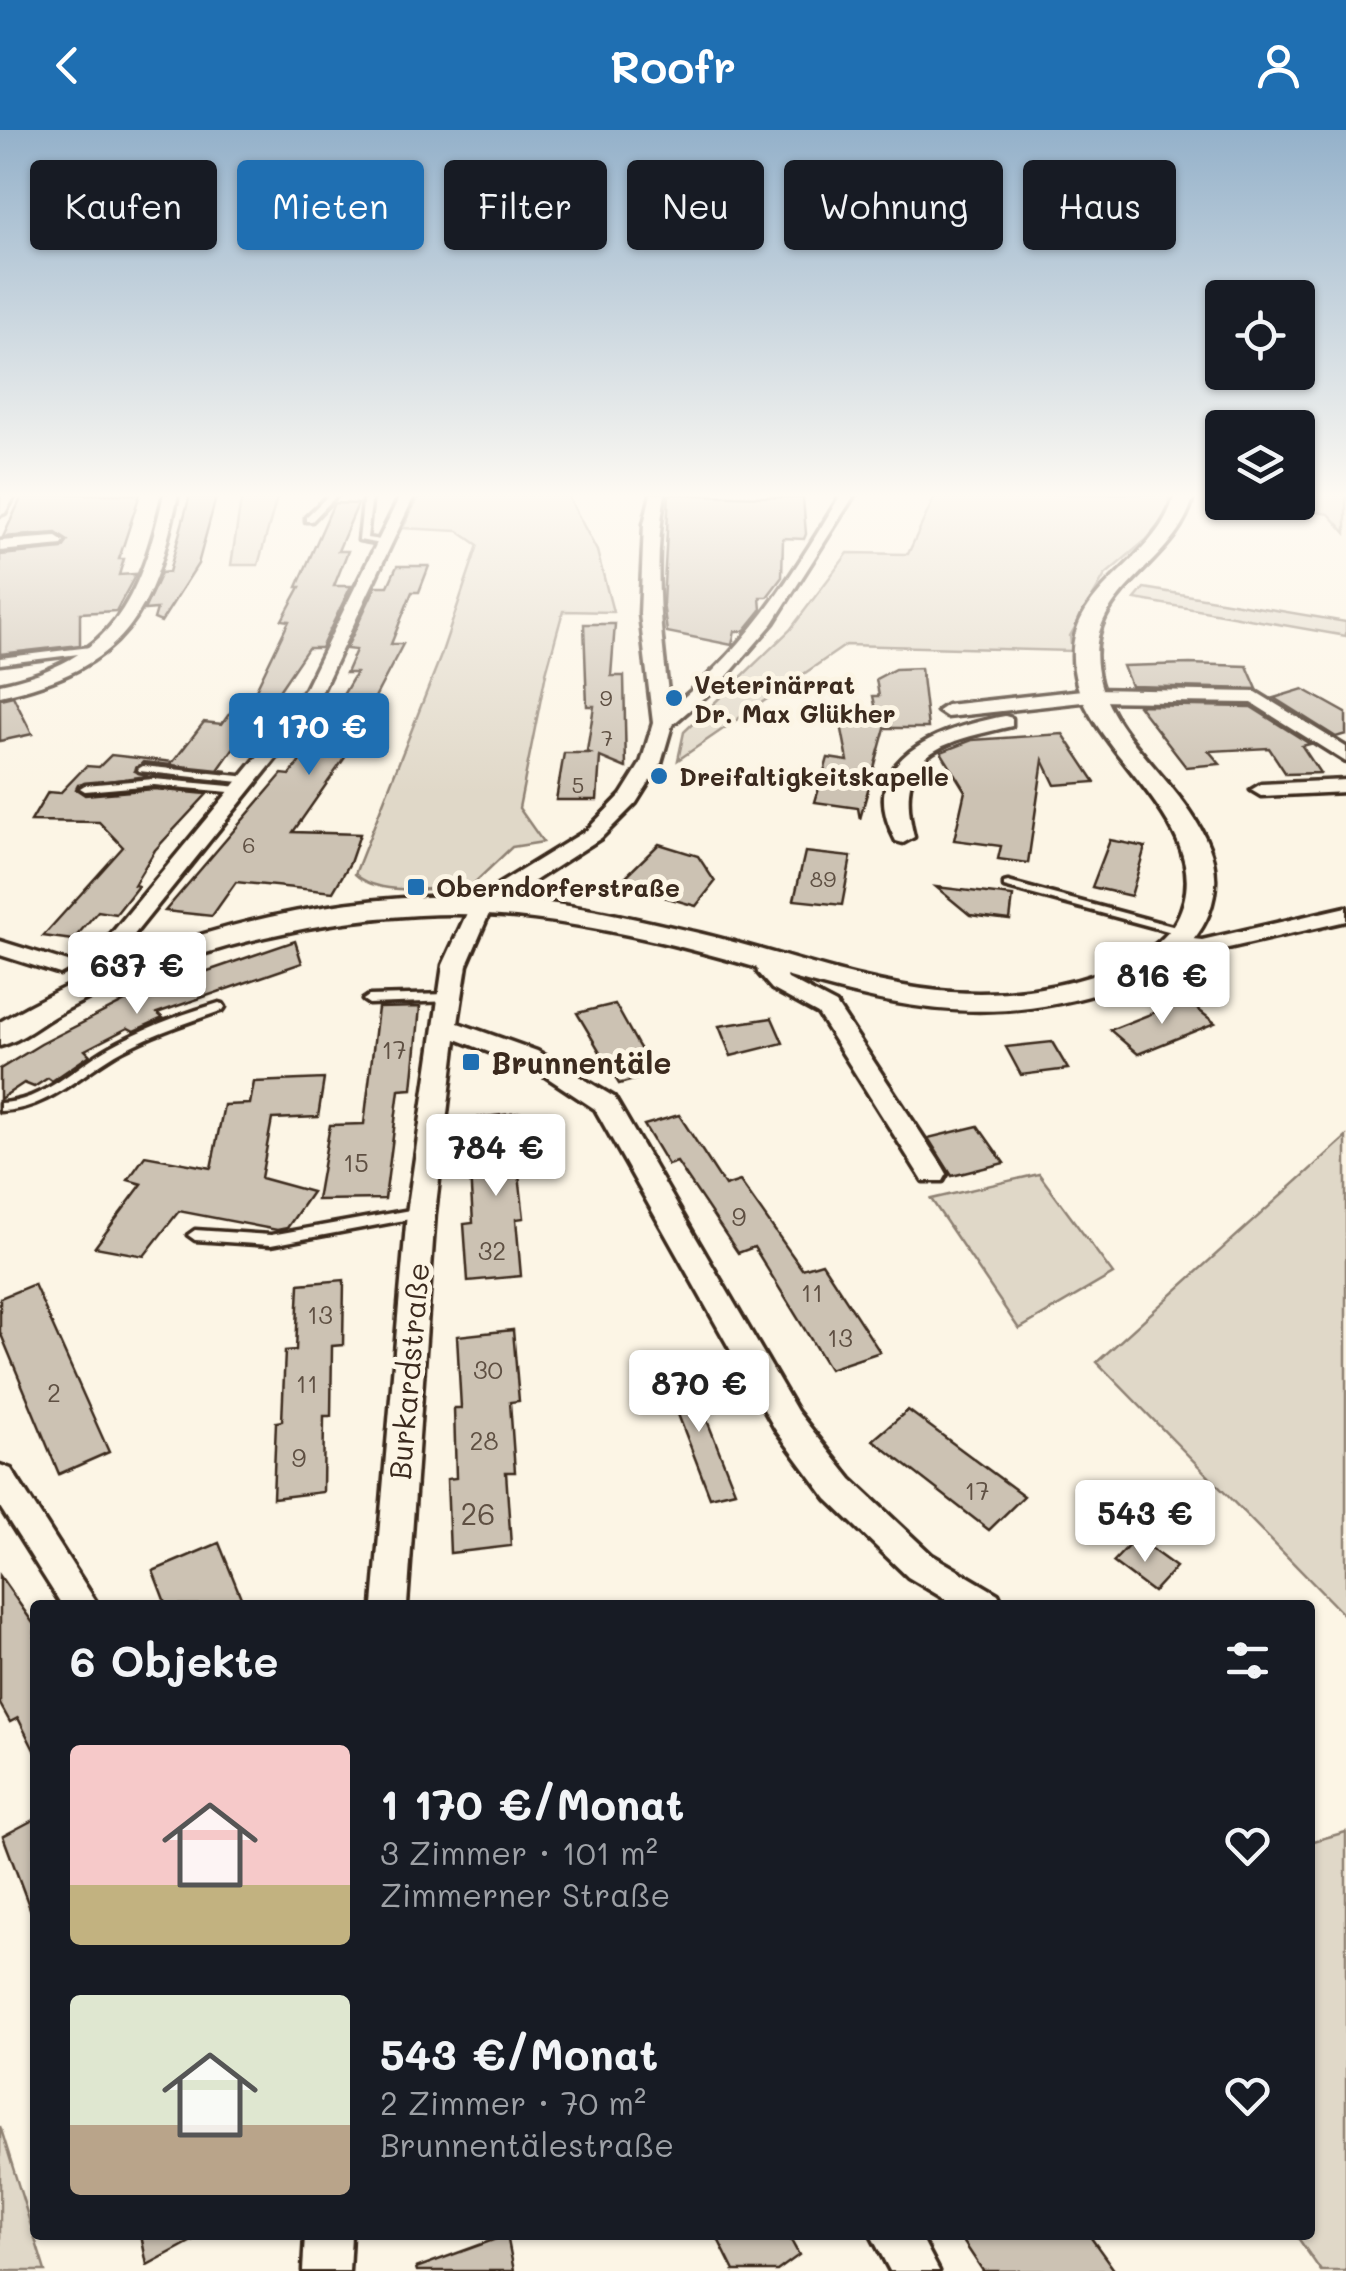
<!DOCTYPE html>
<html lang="de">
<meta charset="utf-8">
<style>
body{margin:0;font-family:Mali,sans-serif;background:#242831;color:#f1f3f6;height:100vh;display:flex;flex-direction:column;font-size:38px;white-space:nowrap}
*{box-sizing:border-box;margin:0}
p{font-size:32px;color:#9ea1a6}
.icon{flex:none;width:55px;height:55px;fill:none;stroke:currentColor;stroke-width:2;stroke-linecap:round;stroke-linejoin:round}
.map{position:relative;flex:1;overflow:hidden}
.details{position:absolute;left:30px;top:1470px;width:1285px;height:640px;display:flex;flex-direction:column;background:#171b24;border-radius:10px;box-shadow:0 2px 8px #0004}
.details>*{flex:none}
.hud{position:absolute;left:30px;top:30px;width:1288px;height:90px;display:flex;gap:20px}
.controls{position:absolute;left:1205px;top:150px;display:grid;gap:20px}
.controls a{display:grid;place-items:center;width:110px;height:110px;border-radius:10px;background:#171b24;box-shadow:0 2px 8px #0004;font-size:50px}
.price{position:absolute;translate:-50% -85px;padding:0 22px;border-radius:10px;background:#fff;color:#222;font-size:32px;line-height:65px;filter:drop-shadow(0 2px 5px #0008)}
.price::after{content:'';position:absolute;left:50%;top:60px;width:30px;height:22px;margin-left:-15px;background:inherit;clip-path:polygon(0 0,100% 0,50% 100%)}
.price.current{background:#1f6fb2;color:#fff}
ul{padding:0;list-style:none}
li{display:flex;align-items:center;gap:30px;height:250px;padding:0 40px}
li span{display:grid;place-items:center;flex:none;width:280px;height:200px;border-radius:10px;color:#555}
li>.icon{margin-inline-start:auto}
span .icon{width:120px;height:120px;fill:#fffc;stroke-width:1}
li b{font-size:42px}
h2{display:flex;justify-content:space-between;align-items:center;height:120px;padding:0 40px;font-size:42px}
.pill{padding:0 35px;border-radius:10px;background:#171b24;box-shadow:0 2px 8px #0004;font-size:35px;line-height:90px}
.pill.current{background:#1f6fb2;color:#fff}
header{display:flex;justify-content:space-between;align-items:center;height:130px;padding:0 40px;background:#1f6fb2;color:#fff;font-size:45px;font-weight:600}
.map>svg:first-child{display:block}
.green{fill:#e0d8c8;stroke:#8e8173;stroke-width:2.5}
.building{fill:#ccc2b3;stroke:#3b2a1e;stroke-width:2.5}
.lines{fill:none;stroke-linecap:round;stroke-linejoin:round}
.service-casing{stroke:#3b2a1e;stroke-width:7}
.minor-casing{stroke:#3b2a1e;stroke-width:7}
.tertiary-casing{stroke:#3b2a1e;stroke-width:7}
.service{fill:#fcf5e5;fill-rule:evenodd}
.minor{fill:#fcf5e5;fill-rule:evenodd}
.tertiary{fill:#fcf5e5;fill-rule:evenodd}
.poi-dot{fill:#1f6fb2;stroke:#fcf5e5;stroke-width:4}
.labels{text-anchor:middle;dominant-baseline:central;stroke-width:10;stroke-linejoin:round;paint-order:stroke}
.far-number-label{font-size:22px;fill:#5f5043}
.far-poi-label{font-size:25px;font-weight:bold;fill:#3b2a1e;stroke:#fcf5e5;text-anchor:start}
.number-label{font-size:25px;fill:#5f5043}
.poi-label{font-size:30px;font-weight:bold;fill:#3b2a1e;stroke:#fcf5e5;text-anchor:start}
.street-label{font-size:30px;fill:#3b2a1e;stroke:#fcf5e5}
.near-number-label{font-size:30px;fill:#5f5043}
</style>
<header><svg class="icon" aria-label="back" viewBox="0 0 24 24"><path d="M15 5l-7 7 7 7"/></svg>Roofr<svg class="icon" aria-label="person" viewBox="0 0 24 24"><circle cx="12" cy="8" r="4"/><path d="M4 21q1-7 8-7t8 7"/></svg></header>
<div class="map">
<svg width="1346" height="2141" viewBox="0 0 1346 2141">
<rect width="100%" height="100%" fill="#fcf5e5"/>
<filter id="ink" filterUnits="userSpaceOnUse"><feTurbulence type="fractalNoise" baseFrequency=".01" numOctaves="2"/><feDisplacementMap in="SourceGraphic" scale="20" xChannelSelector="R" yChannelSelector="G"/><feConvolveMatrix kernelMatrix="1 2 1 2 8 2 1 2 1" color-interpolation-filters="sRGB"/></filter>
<g filter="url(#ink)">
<g class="green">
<polygon points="242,364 278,364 258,435 231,435"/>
<path d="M420 364H567L597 421 613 482 563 481 546 543 519 678 543 712 512 717 470 757C437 757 380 768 355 744L440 528 478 415 458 401 403 398Z"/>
<polygon points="936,364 1169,364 1167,385 1146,410 1105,445 1070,506 1072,521 846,515 678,630 684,602 790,500 848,423 908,424"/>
<polygon points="1298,364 1346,364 1346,403 1329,384 1259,373 1298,372"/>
<polygon points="1144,458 1346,492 1346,506 1135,469"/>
<polygon points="1346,1007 1346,1487 1097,1232"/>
<polygon points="1039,1044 1113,1144 1019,1199 931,1069"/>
<polygon points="1346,1702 1346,2141 1321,2141 1296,2105 1310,2105 1310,1712"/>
<polygon points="0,1996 45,2141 0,2141"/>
</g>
<g class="building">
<polygon points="23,364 140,364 119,429 124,429 119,445 136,444 116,481 80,483 80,515 0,524 0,425 62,419 68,411 56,403 3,407"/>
<polygon points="217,364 198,434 161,492 154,489 157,479 144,480 161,443 169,442 190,365"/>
<polygon points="669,364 803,368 806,404 804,409 783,408 782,447 767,467 760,467 761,480 744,501 735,501 732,515 667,502 663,473"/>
<polygon points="334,373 358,374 338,421 348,421 334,456 351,456 321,518 308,518 253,599 249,596 218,640 228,641 143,632 135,641 148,646 78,655 76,659 85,665 154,659 207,664 155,720 134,755 138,756 116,784 98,781 73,810 43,806 123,717 99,692 31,691 48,662 60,663 86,636 99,637 111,625 173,632 204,592 222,594 237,573 249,574 289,491 282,490 300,457 297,457"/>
<polygon points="397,436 429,436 419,462 412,462 391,514 403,514 351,613 355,613 293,702 360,704 350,733 333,762 236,752 212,786 165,781 282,644 290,645 323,599 356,543 346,543 356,520 346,519 376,456 388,456"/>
<polygon points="584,494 615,494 611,546 624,546 626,638 600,627 597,670 556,670 564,623 590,623 587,621 594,576 587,576"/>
<polygon points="1190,534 1247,536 1257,559 1131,556 1123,536"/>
<polygon points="921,538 928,598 885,598 860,689 858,678 815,672 828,628 848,631 840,589 850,585 877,584 873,566 879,566 876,549 895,539"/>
<polygon points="1303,559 1346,583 1346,604 1336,607 1274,568"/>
<polygon points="13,566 32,604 0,611 0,569"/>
<polygon points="1138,575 1251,577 1310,614 1302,616 1320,643 1286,644 1269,618 1209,621 1220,634 1186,637"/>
<polygon points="1063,604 1095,652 1055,655 1043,630 1028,733 998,729 1001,716 954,710 965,661 941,622 972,610"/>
<polygon points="1110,710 1145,717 1131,766 1092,757"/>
<polygon points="659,714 698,726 715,752 696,776 618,754"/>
<polygon points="805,722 851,727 842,775 794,770"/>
<polygon points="936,757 1013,766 1010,790 970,785"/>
<polygon points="295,811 302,833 157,883 163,888 134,901 128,898 85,920 90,925 52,951 48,948 34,957 24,953 0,969 0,939 41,914 135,866"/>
<polygon points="1186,870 1215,893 1138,924 1110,900"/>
<polygon points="615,874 638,915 656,944 619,954 577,883"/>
<polygon points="420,877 412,959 399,960 385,1069 317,1070 330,995 364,994 378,878"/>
<polygon points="772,888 783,913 731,926 719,896"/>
<polygon points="1052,912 1068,939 1021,945 1006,917"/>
<polygon points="324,949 318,987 272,989 261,1048 312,1062 287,1098 277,1100 179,1081 144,1126 95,1117 142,1054 128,1050 145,1026 211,1038 224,975 250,974 254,952"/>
<polygon points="520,983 526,1036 518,1036 524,1088 516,1089 521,1146 468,1151 464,1094 473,1093 470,1041 478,1040 475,988"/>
<polygon points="679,985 725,1056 740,1051 802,1139 822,1133 880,1222 829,1239 754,1117 738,1123 677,1032 668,1035 644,995"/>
<polygon points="978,996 1004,1033 952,1046 928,1008"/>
<polygon points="344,1150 343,1215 332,1216 331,1286 324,1286 323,1362 273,1368 276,1292 282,1291 285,1221 296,1220 299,1154"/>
<polygon points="34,1154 109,1322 59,1344 0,1202 0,1168"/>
<polygon points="513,1200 519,1271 510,1272 515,1342 506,1342 511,1416 450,1423 447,1349 456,1348 454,1278 461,1278 457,1206"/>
<polygon points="688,1242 735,1361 710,1367 664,1248"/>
<polygon points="908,1280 1024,1366 989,1400 873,1310"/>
<polygon points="1136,1408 1176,1437 1153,1462 1113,1432"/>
<polygon points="219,1413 244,1475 166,1475 153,1441"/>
<polygon points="0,1446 35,1496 35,1622 18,1588 10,1592 0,1574"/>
<polygon points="35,1689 35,1783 32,1784 3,1706"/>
<polygon points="141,2105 203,2105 147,2135"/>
<polygon points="507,2105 514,2141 417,2141 416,2138"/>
<polygon points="716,2105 788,2105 799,2125 777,2141 734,2141"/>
<polygon points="959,2105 1089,2105 1115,2141 983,2141"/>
</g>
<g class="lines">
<defs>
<g id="service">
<polygon points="330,364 338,364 312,391 306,391 306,387"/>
<polygon points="364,364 372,364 367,408 387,411 387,415 359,410"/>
<polygon points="99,516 103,519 102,521 0,534 0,528"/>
<polygon points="143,636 249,647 254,650 249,653 139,641 138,639"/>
<polygon points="154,649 240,657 245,660 240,663 154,655 85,661 80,658 85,655"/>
<polygon points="1008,752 1187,800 1189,802 1183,805 1004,757 1004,753"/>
<polygon points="449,864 455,868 453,871 369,874 363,870 369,866"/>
<path d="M219 873 223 874 225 877 223 880C189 892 155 903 123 920 82 942 49 980 0 981V973C43 972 74 937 110 917 144 898 182 884 219 873Z"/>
<polygon points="421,1078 426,1080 428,1083 426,1086 271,1115 195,1110 188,1105 195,1100 271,1105"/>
</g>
<g id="minor">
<polygon points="2,364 16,364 5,383 0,385"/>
<path d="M164 364H178C153 485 126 538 0 566V554C114 530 139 470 164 364Z"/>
<polygon points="401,364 415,364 323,559 290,611 108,837 120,850 116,855 100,855 83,838 273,608 305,559"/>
<path d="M651 364H665C652 436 661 506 670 578 744 523 795 442 841 364H855L773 493 723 551 672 595 661 633 636 673 601 708 491 779 467 835 458 893 537 921 614 967 797 1281 851 1349 932 1425 998 1464 1003 1475H955L908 1447 827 1369 775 1299 595 979 539 942 456 909 435 1083 407 1475H373L407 1083 443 835 473 770 587 700 621 665 641 633 653 593 640 484 644 394Z"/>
<polygon points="56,407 64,412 62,415 0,421 0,411"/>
<polygon points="1091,559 1256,562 1346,617 1346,632 1252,573 1091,571 947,587 938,581 947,575"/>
<path d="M1005 586 1012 588V596C941 613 892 620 914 707L903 713 896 711C851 627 942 598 1005 586Z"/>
<polygon points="1346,650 1346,662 1261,666 1251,660 1261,654"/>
<polygon points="1346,777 1346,791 1202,824 1166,819 1163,814 1174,807 1202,810"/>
<polygon points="0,811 68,832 72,837 60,844 0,825"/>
<polygon points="768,823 776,825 788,849 836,874 943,1037 947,1044 943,1051 923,1051 818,884 772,859 758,843 756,830"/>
<polygon points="0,1335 11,1339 98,1475 62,1475 0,1377"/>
<polygon points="305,2105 351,2105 349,2141 303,2141"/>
<polygon points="871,2105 920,2105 939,2141 890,2141"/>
</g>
<path id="tertiary" d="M1175 364H1194C1176 442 1076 459 1100 552 1121 632 1244 690 1209 783 1193 824 1153 845 1115 858 940 918 814 845 647 809 572 793 496 780 419 785 316 790 212 815 118 855 99 863 80 872 62 882 41 893 23 910 0 916V892C142 809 316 761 481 767 553 769 625 786 694 802 839 836 948 894 1101 843 1129 833 1163 817 1177 789 1222 703 1098 630 1077 554 1051 459 1156 440 1175 364Z"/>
</defs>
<use href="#service" class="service-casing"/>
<use href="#minor" class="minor-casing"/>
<use href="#tertiary" class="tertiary-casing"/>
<use href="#service" class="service"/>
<use href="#minor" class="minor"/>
<use href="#tertiary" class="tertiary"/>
</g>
</g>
<linearGradient id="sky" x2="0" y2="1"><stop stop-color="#94b1ca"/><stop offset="0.55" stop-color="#fefaf3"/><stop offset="1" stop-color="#fefaf3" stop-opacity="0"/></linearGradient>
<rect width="1346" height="664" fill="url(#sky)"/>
<g class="poi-dot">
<circle cx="674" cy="568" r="10"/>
<circle cx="659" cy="646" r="10"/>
<rect x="406" y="747" width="20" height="20" rx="5"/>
<rect x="461" y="922" width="20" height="20" rx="5"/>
</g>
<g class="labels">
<g class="far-number-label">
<text x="606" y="567">9</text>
<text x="607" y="607">7</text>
<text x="578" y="654">5</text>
<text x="249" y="714">6</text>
<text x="823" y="748">89</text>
</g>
<g class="far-poi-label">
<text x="694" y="554">Veterinärrat<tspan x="694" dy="29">Dr. Max Glükher</tspan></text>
<text x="679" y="646">Dreifaltigkeitskapelle</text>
<text x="436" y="757">Oberndorferstraße</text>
</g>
<g class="number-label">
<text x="394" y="919">17</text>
<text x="356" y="1032">15</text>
<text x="739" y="1086">9</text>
<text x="492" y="1120">32</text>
<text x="812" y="1162">11</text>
<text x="320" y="1184">13</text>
<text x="840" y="1207">13</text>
<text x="488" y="1239">30</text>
<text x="307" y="1253">11</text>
<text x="54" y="1262">2</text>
<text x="484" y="1310">28</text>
<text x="299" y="1327">9</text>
<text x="977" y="1360">17</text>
</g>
<g class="poi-label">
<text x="491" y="932">Brunnentäle</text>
</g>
<g class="street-label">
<text transform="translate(408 1241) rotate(-85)">Burkardstraße</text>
</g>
<g class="near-number-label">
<text x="478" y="1383">26</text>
</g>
</g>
</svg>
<div class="controls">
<a><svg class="icon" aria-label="locate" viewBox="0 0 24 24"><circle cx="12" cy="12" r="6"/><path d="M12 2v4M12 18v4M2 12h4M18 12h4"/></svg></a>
<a><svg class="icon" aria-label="layers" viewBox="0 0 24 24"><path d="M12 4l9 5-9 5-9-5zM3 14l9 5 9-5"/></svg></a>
</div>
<b class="price current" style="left:309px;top:648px">1 170 €</b>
<b class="price" style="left:137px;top:887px">637 €</b>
<b class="price" style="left:1162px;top:897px">816 €</b>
<b class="price" style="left:496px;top:1069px">784 €</b>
<b class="price" style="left:699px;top:1305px">870 €</b>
<b class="price" style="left:1145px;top:1435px">543 €</b>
<div class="hud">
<a class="pill">Kaufen</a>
<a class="pill current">Mieten</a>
<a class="pill">Filter</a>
<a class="pill">Neu</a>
<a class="pill">Wohnung</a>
<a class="pill">Haus</a>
</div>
<section class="details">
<h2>6 Objekte<svg class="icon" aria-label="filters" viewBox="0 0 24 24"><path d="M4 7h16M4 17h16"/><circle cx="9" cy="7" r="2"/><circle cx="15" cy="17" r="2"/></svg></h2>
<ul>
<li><span style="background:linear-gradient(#f6c9c9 70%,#c2b280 0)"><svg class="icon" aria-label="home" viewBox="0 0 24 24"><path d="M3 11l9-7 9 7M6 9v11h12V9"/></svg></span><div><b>1 170 €/Monat</b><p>3 Zimmer · 101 m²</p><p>Zimmerner Straße</p></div><svg class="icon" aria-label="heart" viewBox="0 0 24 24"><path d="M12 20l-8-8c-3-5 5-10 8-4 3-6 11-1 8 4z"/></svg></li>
<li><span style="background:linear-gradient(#dfe7d0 65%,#b9a48a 0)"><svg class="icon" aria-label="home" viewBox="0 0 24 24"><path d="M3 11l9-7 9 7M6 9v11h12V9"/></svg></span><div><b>543 €/Monat</b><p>2 Zimmer · 70 m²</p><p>Brunnentälestraße</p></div><svg class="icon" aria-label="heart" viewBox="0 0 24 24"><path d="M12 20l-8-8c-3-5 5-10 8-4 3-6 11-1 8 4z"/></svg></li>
</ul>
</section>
</div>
